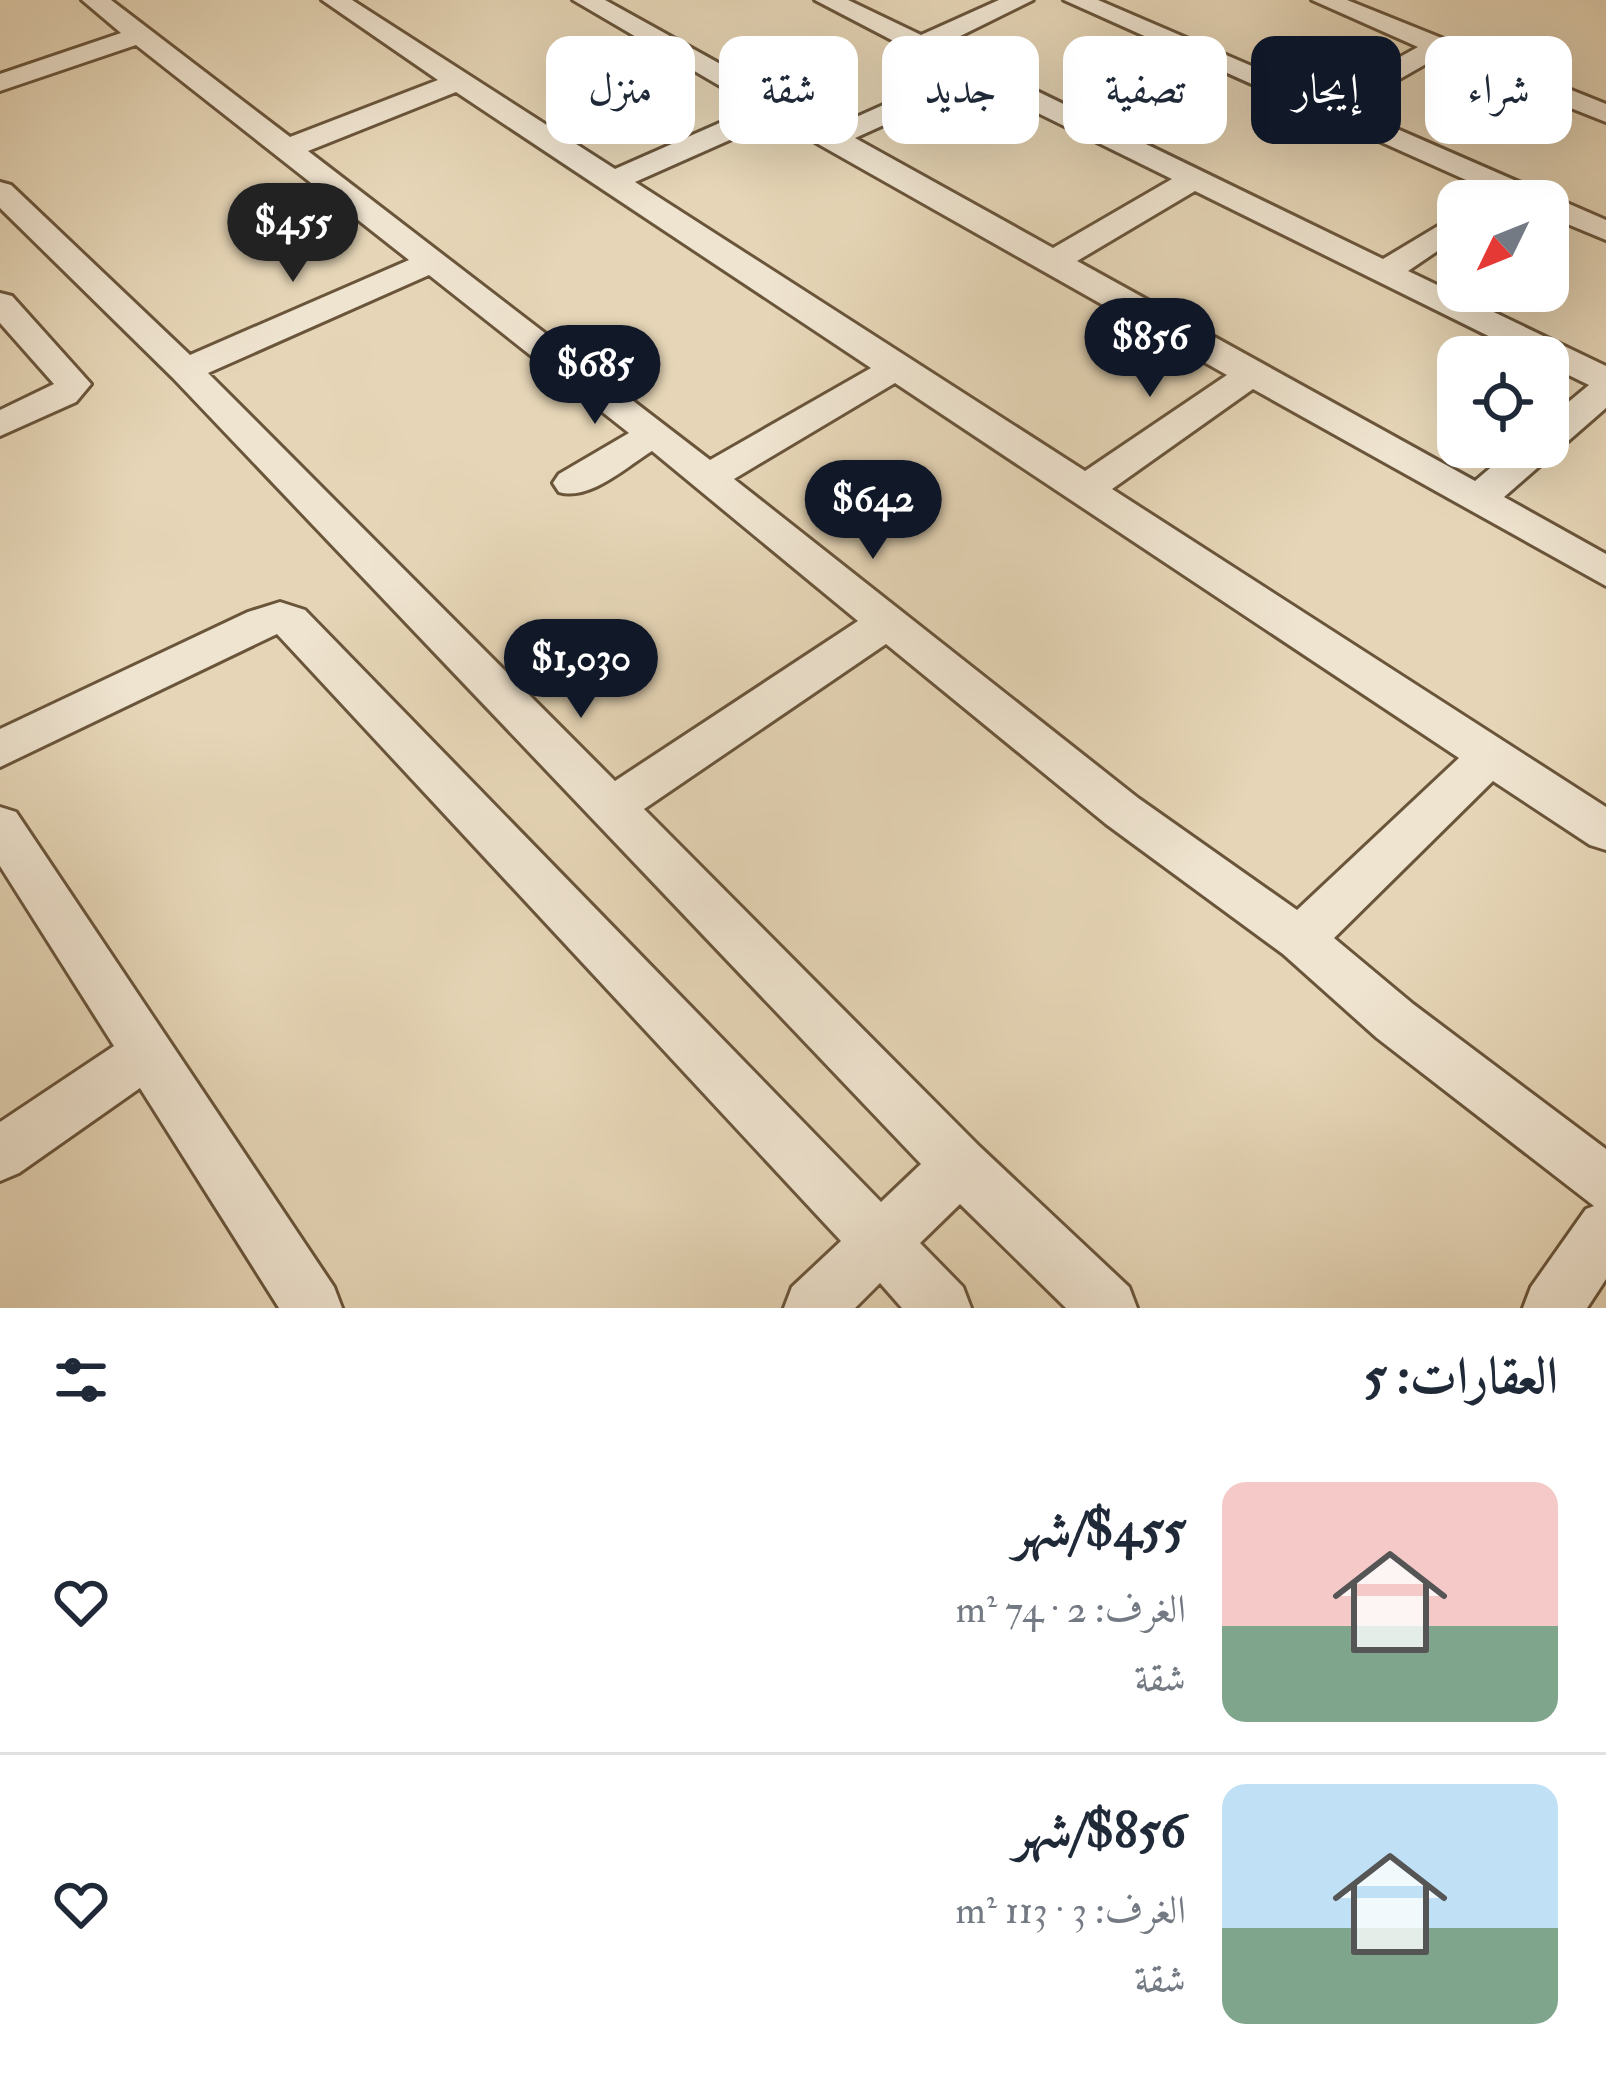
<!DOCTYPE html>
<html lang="ar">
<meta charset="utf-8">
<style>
body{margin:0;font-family:"IM FELL Double Pica",Amiri,serif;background:#f6f6f7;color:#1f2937;direction:rtl;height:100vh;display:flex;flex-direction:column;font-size:45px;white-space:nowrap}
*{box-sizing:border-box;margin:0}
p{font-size:39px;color:#747a83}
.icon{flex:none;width:66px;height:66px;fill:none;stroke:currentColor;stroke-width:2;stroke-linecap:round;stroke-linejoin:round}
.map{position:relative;height:1308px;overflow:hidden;direction:ltr}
.sheet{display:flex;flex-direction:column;background:#fff;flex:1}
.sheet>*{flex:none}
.guide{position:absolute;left:36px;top:36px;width:1536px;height:108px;direction:rtl;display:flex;gap:24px}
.needle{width:78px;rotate:227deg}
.fabs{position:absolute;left:1437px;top:180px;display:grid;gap:24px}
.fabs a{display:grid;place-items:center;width:132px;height:132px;border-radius:24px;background:#fff;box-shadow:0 12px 48px #0002;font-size:60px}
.price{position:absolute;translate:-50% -102px;padding:0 27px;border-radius:42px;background:#111827;color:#fff;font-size:39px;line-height:78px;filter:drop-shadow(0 3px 6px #0008)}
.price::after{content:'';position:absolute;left:50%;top:72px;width:36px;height:27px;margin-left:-18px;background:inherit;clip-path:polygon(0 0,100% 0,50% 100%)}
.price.current{background:#222;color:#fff}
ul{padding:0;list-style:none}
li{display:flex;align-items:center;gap:36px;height:300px;padding:0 48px}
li+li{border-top:3px solid #e0e1e3}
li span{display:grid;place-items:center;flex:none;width:336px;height:240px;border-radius:24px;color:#555}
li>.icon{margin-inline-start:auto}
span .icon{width:144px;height:144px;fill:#fffc;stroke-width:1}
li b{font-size:51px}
h2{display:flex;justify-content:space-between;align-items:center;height:144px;padding:0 48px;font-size:51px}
.pill{padding:0 42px;border-radius:24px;background:#fff;box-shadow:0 12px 48px #0002;font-size:42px;line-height:108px}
.pill.current{background:#111827;color:#fff}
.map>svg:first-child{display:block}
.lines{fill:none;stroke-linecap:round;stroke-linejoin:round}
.street-casing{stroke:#6a553b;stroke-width:6}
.street{fill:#efe4d0;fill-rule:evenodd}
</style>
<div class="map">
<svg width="1606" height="1308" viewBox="0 0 1606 1308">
<rect width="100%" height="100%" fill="#e6d6b7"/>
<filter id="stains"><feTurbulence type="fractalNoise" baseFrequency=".00167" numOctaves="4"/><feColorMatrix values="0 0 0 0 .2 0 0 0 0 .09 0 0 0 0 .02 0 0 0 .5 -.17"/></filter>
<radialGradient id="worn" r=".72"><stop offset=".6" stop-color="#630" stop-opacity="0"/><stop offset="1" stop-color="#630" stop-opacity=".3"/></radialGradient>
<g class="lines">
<defs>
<g id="street">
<path d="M82 0H111L290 137 438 80 322 0H352L615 169 756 107 573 0H605L834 127 955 73 815 0H848L921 35 999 0H1033L942 45 1383 259 1458 214V237L1408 271 1606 366V408L1504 497 1606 554V586L1253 389 1112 489 1606 807V850L1590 845 1493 781 1334 938 1413 1004 1606 1149V1279L1587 1308H1523L1531 1287 1586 1209 1594 1206 1377 1038 1283 954 1106 824 886 644 644 809 979 1146 1129 1287 1137 1308H1066L960 1204 920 1243 963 1287 971 1308H902L880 1283 855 1308H784L792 1287 841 1241 277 634 0 767V729L248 612 280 602 305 610 881 1202 921 1164 173 378 0 208V182L11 185 190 355 409 260 136 45 0 91V74L121 33ZM977 83 1172 179 1053 248 855 138ZM456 92 871 368 710 460 308 151ZM777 119 820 145 1227 375 1085 471 635 182ZM1195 191 1531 357H1548V365L1589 385 1548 419V447H1515L1475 481 1077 261ZM429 275 629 433 559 474 553 483 559 492C590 501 626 467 652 451L858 621 615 781 208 373ZM895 383 1459 758 1297 910 1138 798 734 479Z"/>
<polygon points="1064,0 1098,0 1326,98 1418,47 1312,0 1347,0 1606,104 1606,122 1440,56 1349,108 1606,220 1606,240 1548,216 1548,201 1513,201"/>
<polygon points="0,293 12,296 91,384 76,402 0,436 0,410 54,384 0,323"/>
<polygon points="0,807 16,812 334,1287 342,1308 279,1308 140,1088 19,1173 0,1181 0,1122 114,1046 0,866"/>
</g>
</defs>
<use href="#street" class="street-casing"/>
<use href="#street" class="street"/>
</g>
<rect width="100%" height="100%" filter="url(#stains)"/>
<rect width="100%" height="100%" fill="url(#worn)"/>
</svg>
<div class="fabs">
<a><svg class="needle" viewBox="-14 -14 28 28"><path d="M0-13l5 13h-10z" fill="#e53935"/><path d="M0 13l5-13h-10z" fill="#747a83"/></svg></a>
<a><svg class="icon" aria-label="locate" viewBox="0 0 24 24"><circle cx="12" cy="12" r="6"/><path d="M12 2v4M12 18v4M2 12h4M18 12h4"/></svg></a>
</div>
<b class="price current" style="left:293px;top:285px">$455</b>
<b class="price" style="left:1150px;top:400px">$856</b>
<b class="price" style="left:595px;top:427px">$685</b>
<b class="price" style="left:873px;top:562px">$642</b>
<b class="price" style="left:581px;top:721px">$1,030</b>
<div class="guide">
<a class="pill">شراء</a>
<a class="pill current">إيجار</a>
<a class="pill">تصفية</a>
<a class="pill">جديد</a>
<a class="pill">شقة</a>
<a class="pill">منزل</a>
</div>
</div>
<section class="sheet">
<h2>العقارات: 5<svg class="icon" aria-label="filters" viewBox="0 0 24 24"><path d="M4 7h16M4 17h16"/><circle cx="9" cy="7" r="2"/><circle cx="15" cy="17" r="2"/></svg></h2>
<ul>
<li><span style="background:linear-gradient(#f6c9c9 60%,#7fa58c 0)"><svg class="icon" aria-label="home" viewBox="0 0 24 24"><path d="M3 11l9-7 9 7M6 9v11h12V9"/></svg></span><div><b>$455/شهر</b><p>الغرف: 2 · 74 m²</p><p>شقة</p></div><svg class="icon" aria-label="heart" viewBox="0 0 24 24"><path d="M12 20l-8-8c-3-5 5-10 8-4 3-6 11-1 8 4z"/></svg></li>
<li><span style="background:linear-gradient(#bfe0f5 60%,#7fa58c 0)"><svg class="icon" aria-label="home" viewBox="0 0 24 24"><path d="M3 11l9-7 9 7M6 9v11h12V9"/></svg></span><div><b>$856/شهر</b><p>الغرف: 3 · 113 m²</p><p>شقة</p></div><svg class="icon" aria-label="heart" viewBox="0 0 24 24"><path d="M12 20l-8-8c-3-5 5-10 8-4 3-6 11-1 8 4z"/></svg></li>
</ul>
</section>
